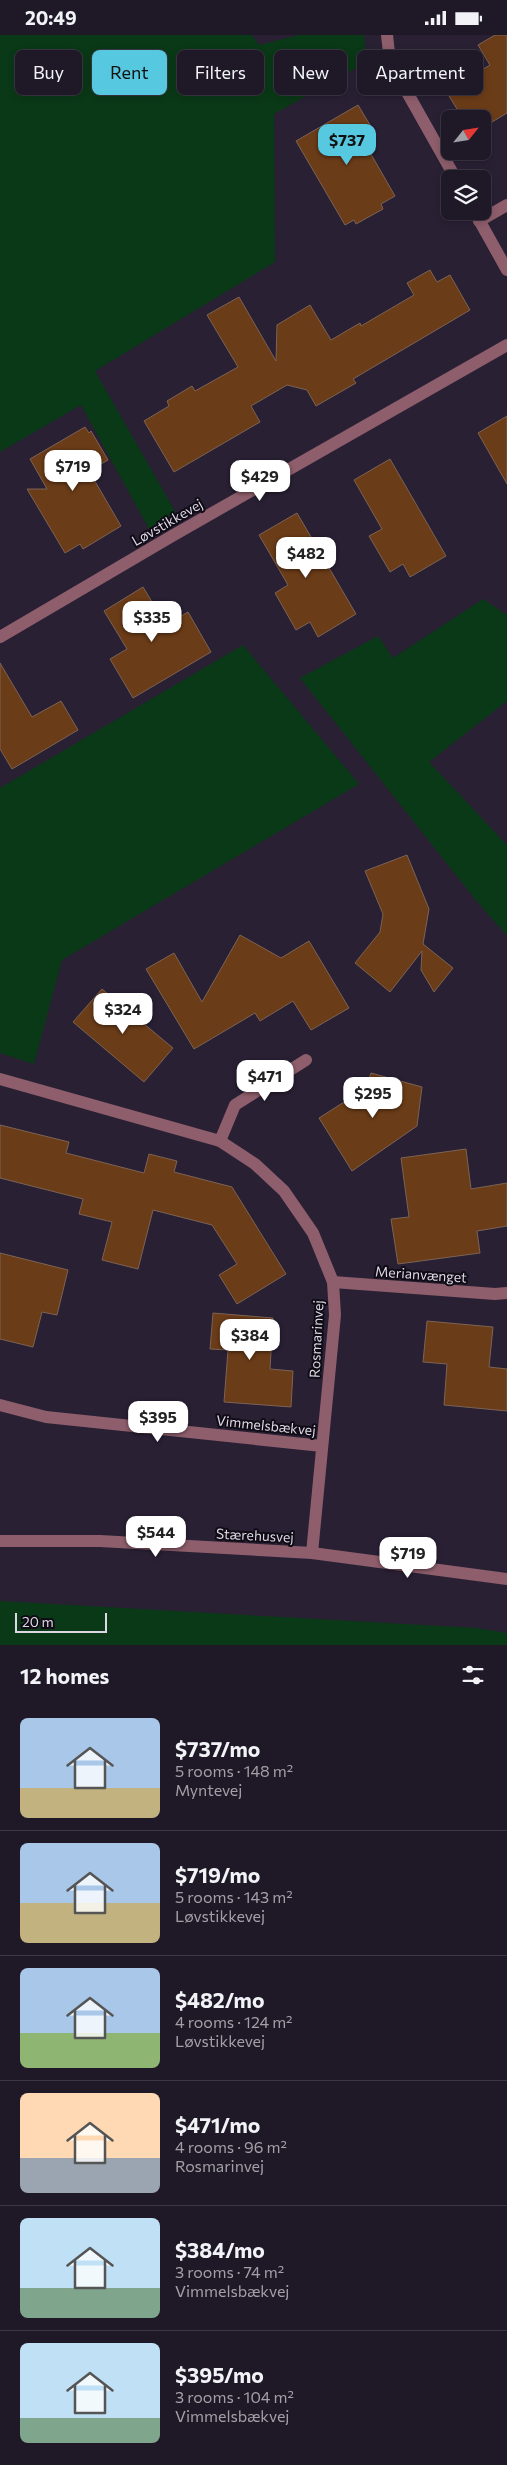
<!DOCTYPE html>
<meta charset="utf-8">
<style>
body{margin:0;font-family:Commissioner,sans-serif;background:#27212f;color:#f1f3f6;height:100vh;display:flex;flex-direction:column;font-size:19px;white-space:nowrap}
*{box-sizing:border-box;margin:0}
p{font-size:16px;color:#a1a0a7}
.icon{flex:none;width:28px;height:28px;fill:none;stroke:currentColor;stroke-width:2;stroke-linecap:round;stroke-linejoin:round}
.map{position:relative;height:1610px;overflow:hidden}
.panel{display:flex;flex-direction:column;background:#1f1827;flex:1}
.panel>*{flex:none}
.top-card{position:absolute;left:15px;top:15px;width:478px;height:45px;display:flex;gap:10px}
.needle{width:32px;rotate:60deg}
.fabs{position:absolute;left:441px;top:75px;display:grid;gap:10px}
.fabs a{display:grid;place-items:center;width:50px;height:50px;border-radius:8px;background:#1f1827;box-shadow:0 2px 8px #0003,0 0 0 1px #3c3744;font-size:25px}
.scale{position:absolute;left:15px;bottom:12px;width:92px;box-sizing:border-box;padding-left:5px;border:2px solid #ded8e6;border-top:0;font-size:14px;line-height:18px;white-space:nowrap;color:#ded8e6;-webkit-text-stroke:4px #100c15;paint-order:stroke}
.price{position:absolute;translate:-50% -42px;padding:0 11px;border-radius:10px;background:#fff;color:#222;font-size:16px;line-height:32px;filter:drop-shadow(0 1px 2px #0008)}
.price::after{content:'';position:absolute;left:50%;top:30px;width:15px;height:11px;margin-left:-8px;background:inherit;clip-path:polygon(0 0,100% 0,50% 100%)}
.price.active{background:#56c9e1;color:#111}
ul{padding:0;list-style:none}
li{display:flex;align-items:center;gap:15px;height:125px;padding:0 20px}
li+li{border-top:1px solid #3c3744}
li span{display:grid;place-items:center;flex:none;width:140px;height:100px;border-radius:8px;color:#555}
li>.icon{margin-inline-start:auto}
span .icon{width:60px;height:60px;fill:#fffc;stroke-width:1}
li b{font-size:21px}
h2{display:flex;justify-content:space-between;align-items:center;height:60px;padding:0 20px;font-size:21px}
.chip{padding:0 18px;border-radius:8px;background:#1f1827;box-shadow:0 2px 8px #0003,0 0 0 1px #3c3744;font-size:18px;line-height:45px}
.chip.active{background:#56c9e1;color:#111}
.status{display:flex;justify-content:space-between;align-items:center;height:35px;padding:0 25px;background:#1f1827;direction:ltr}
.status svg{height:14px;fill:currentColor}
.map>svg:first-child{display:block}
.green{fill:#0a3917}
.building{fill:#6b3c18;stroke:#7c6354}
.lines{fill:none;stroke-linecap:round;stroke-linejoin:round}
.minor{stroke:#8e5e6c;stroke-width:12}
.labels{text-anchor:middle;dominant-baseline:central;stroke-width:4;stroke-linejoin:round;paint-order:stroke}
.street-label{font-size:14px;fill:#ded8e6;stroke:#100c15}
</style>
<div class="status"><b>20:49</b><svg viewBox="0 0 49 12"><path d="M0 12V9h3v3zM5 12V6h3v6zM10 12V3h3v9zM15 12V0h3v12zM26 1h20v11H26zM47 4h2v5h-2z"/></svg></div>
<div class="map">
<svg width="507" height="1610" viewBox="0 0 507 1610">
<rect width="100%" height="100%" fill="#292034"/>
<g class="green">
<polygon points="0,0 252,0 259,10 299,0 364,0 367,27 274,79 275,227 95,336 176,478 149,494 81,370 0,417"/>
<polygon points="483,564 507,580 507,666 429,727 507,810 507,901 475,864 300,643 378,601 393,623"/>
<polygon points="243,610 359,749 62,925 34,1029 0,1018 0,753"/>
<polygon points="0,1566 477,1593 507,1598 507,1610 0,1610"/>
</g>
<g class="building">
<polygon points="495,0 507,0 507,78 482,93 482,84 463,84 446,56 490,30 478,10"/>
<polygon points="358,70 376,100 364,107 395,161 381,169 383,174 356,189 354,185 345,190 296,106"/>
<polygon points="430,235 437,247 450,240 470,275 353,344 356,348 316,371 307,355 287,350 251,371 260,387 174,437 144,386 169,371 167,366 192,351 195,356 238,332 207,280 239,262 276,326 277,290 310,270 331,305 360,288 361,291 414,260 407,248"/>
<polygon points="507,381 507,449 478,398"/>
<polygon points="85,392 89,398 91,396 108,425 89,436 121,491 83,514 80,509 65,518 27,454 47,454 30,424"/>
<polygon points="390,424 446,521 410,542 403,529 390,537 369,501 382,494 354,445"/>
<polygon points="297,478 356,579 318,602 310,587 296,595 275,558 288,550 259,500"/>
<polygon points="143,552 166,590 188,577 211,617 133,663 110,624 127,614 104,576"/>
<polygon points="0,628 32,682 61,666 78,695 12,734 0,714"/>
<polygon points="407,820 429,874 423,909 453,933 434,957 421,935 422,916 390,957 355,928 380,897 383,879 365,836"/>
<polygon points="240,900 281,923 309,906 349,973 311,995 293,966 260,986 255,978 194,1014 146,934 174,918 202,967"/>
<polygon points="102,954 173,1013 144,1047 73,987"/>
<polygon points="371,1038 422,1052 417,1091 352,1136 319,1083 366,1053"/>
<polygon points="0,1090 69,1107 66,1118 144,1138 149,1119 177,1126 174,1137 232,1152 286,1239 237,1269 219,1240 237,1229 212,1190 153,1175 138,1234 102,1225 112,1187 79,1179 83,1164 0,1143"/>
<polygon points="466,1114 471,1154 507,1148 507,1191 477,1196 480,1218 398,1229 391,1184 409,1182 401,1123"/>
<polygon points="0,1218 68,1235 57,1280 42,1277 33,1312 0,1304"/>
<polygon points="213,1278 273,1283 270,1334 293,1336 291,1372 224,1367 228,1315 210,1314"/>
<polygon points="427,1286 493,1292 489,1332 507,1334 507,1376 444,1370 447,1329 423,1327"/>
</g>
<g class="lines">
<g class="minor">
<polyline points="387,0 390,27 456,144"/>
<polyline points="474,176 507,235"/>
<polyline points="479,186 507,170"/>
<polyline points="0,602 172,501 507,310"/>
<polyline points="0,1044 220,1106 255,1129 284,1156 313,1198 333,1247 335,1280 312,1518"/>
<polyline points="220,1106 235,1070 306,1025"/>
<polyline points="333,1247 495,1259 507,1258"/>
<polyline points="0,1370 46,1382 322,1411"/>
<polyline points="0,1506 100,1506 312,1518 507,1544"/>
</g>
</g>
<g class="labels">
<g class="street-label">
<text transform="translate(167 487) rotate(-30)">Løvstikkevej</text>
<text transform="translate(421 1239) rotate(4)">Merianvænget</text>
<text transform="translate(316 1304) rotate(-87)">Rosmarinvej</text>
<text transform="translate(266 1390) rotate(6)">Vimmelsbækvej</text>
<text transform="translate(255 1500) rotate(3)">Stærehusvej</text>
</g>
</g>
</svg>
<div class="fabs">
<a><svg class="needle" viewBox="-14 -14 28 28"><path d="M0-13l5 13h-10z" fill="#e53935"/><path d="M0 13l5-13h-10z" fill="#a1a0a7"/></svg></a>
<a><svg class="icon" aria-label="layers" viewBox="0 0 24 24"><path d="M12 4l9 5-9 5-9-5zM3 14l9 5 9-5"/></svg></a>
</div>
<div class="scale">20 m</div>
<b class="price active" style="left:347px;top:131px">$737</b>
<b class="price" style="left:73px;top:457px">$719</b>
<b class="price" style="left:260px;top:467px">$429</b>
<b class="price" style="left:306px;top:544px">$482</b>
<b class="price" style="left:152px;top:608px">$335</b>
<b class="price" style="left:123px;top:1000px">$324</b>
<b class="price" style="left:265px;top:1067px">$471</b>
<b class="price" style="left:373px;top:1084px">$295</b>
<b class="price" style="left:250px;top:1326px">$384</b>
<b class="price" style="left:158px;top:1408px">$395</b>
<b class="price" style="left:156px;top:1523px">$544</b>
<b class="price" style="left:408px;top:1544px">$719</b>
<div class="top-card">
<a class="chip">Buy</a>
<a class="chip active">Rent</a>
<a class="chip">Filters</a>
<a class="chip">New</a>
<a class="chip">Apartment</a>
</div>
</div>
<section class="panel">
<h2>12 homes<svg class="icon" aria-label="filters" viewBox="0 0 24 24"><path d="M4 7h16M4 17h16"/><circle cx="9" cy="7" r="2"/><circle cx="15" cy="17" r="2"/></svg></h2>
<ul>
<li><span style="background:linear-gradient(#a9c7e8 70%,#c2b280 0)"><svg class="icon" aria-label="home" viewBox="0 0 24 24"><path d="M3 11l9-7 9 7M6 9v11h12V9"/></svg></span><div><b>$737/mo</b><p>5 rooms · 148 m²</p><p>Myntevej</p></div></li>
<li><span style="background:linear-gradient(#a9c7e8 60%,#c2b280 0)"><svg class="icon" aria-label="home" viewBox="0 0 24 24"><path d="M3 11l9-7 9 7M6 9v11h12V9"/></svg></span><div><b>$719/mo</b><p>5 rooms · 143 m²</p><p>Løvstikkevej</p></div></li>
<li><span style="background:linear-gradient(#a9c7e8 65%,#8fb573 0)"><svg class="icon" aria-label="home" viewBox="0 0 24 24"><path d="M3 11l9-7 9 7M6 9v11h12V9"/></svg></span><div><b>$482/mo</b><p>4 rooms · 124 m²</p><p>Løvstikkevej</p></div></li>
<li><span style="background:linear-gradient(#ffd9b3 65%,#9aa5b1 0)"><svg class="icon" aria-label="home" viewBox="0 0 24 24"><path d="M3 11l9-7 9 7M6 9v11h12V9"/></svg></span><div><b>$471/mo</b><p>4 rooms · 96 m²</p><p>Rosmarinvej</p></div></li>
<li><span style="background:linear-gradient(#bfe0f5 70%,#7fa58c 0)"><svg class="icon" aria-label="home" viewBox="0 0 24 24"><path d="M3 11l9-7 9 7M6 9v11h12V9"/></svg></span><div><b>$384/mo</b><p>3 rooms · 74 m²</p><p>Vimmelsbækvej</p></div></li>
<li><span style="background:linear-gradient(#bfe0f5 75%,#7fa58c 0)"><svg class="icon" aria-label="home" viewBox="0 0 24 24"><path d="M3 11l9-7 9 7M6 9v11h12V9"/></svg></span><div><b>$395/mo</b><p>3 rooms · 104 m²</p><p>Vimmelsbækvej</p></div></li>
</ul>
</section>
